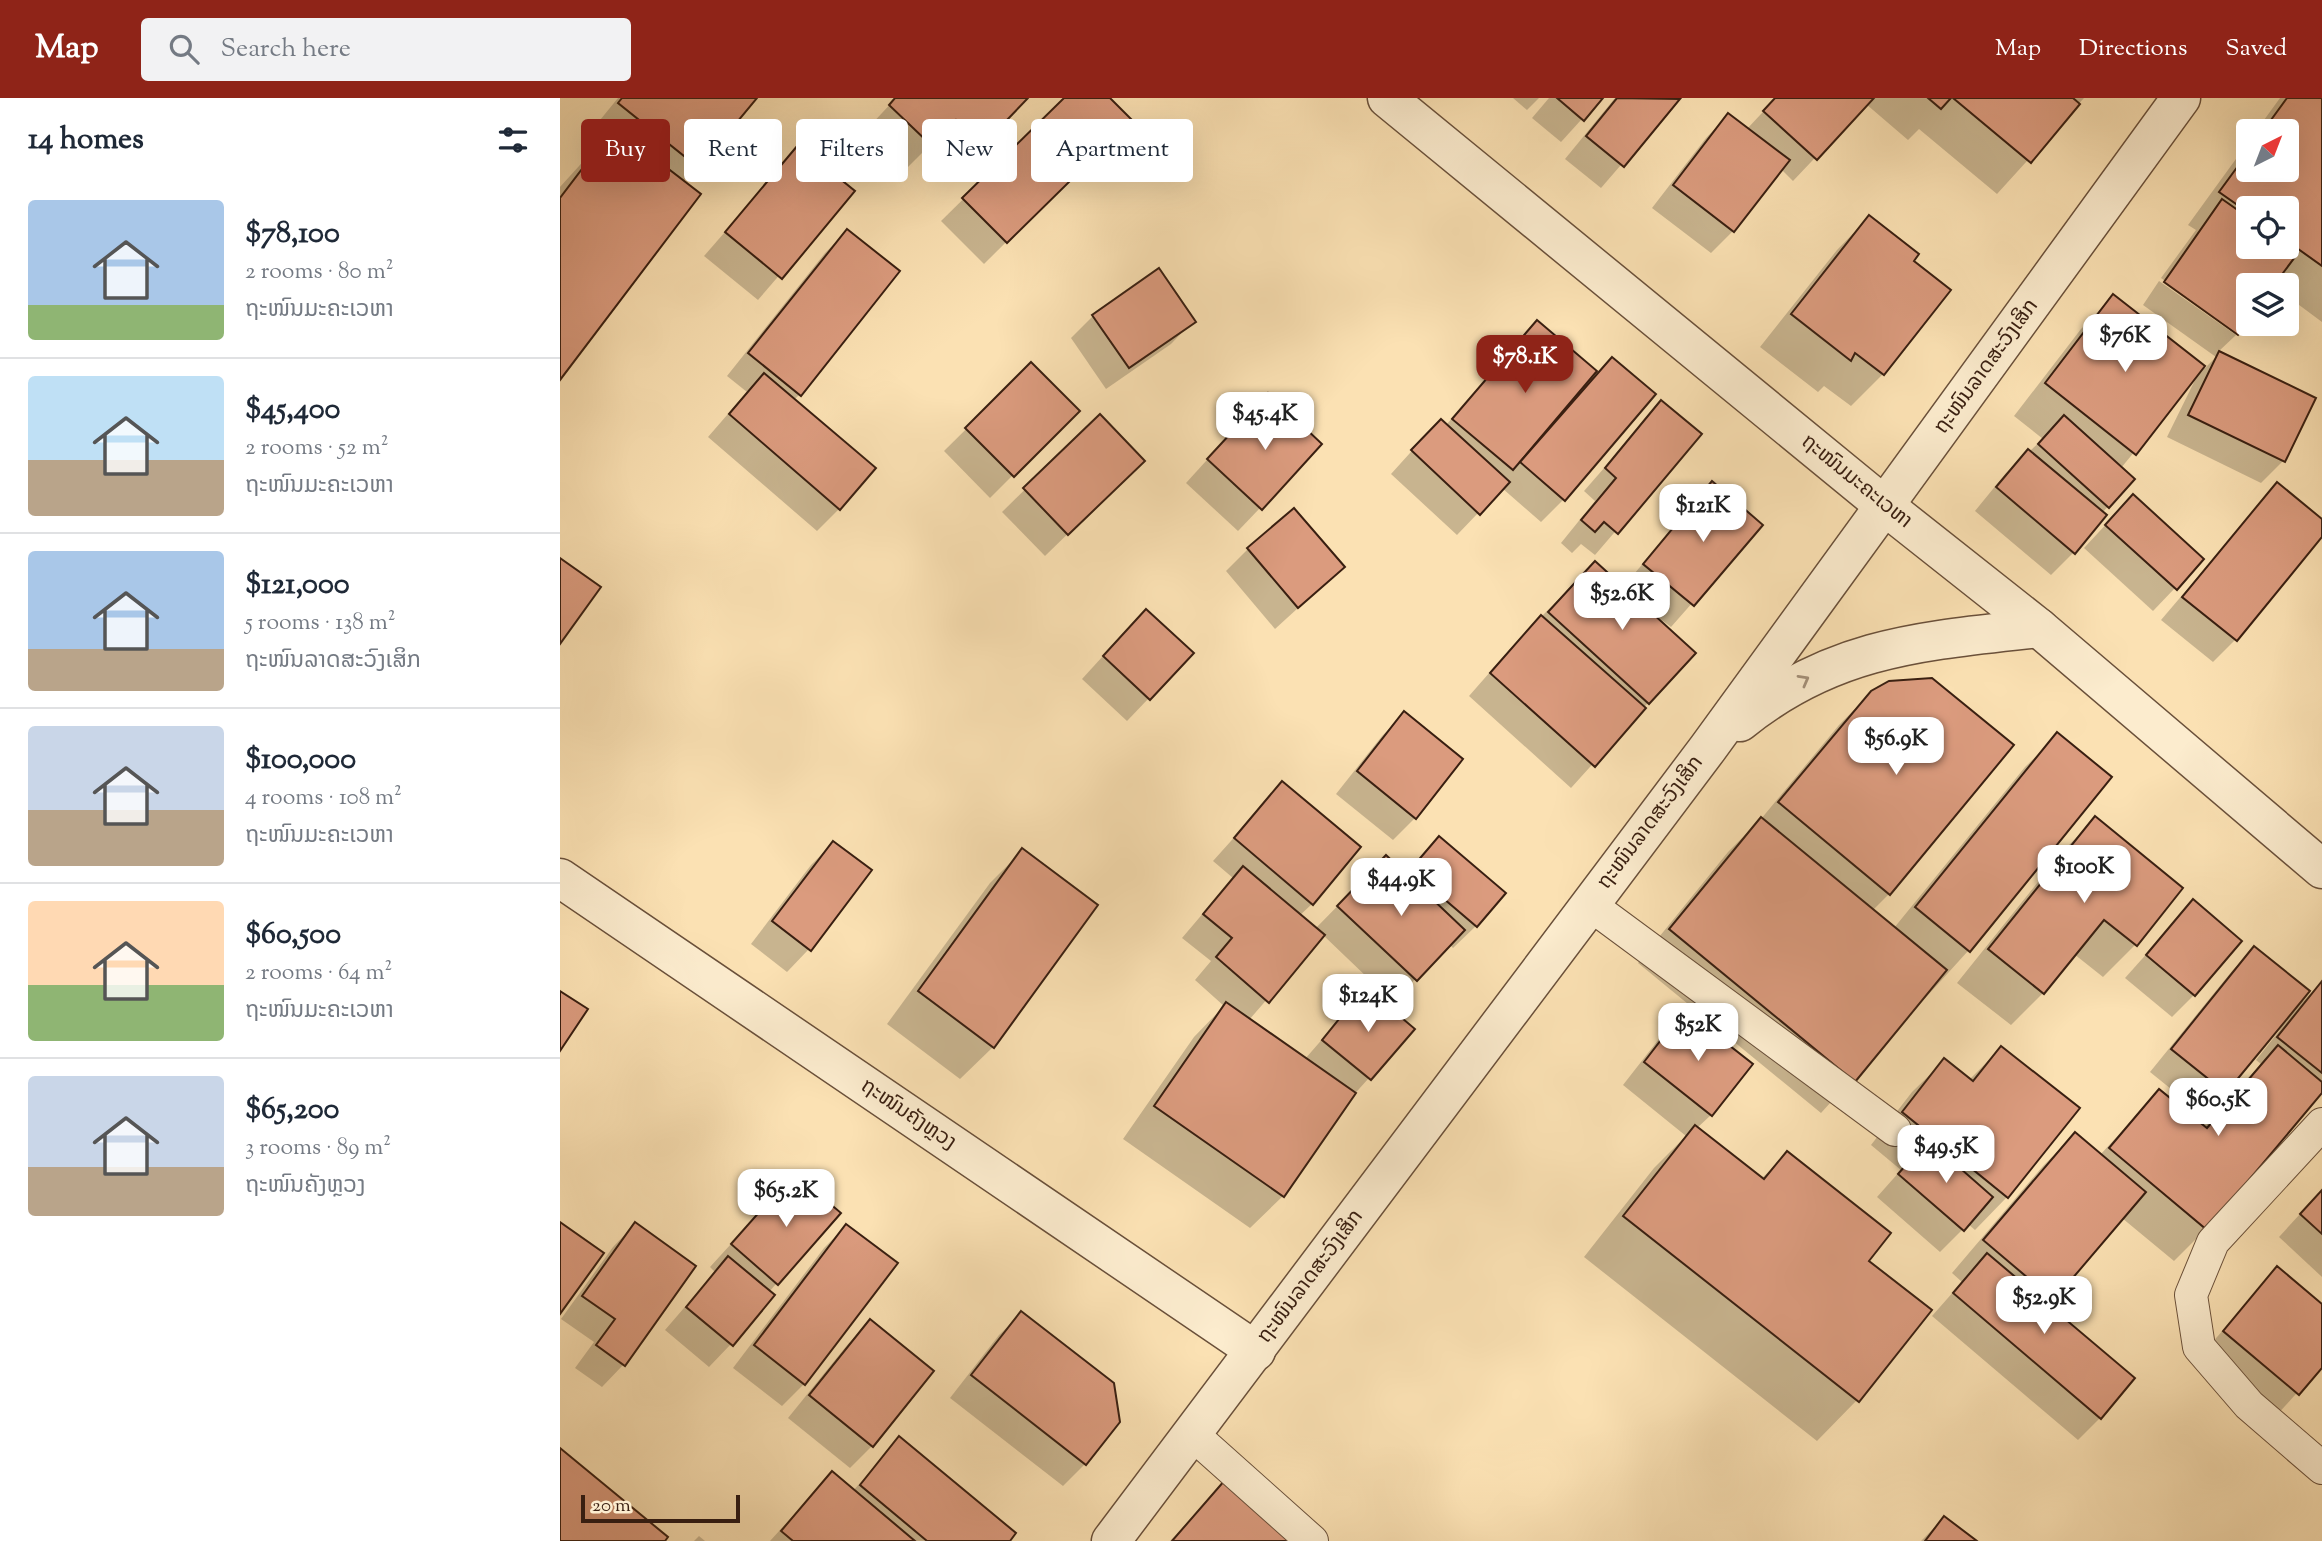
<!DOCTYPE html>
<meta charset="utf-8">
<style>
body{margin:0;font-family:"Sorts Mill Goudy","Noto Sans Lao",serif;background:#f2f2f3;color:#1f2937;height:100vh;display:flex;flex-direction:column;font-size:26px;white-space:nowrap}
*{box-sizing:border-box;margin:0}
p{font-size:23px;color:#747a83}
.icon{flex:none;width:38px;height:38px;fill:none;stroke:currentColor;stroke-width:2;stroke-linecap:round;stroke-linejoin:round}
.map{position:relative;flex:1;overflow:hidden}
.sheet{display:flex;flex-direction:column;background:#fff;width:560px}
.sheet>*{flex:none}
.hud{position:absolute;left:21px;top:21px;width:665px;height:63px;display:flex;gap:14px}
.needle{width:46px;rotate:42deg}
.tools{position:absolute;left:1676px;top:21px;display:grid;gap:14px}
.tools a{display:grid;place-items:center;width:63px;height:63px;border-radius:7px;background:#fff;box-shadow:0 7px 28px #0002;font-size:35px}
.scale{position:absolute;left:21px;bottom:18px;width:159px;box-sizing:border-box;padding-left:7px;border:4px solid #391f11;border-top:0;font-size:19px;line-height:24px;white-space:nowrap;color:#391f11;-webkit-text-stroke:5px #fcecce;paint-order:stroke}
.price{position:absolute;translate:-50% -60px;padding:0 16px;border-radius:14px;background:#fff;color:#222;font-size:23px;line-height:46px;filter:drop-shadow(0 2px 4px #0008)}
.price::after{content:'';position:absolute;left:50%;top:42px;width:21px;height:16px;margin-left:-10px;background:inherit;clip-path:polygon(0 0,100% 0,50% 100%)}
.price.current{background:#8f2418;color:#fff}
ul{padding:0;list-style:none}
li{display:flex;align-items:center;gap:21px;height:175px;padding:0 28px}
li+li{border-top:2px solid #e0e1e3}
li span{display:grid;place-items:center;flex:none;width:196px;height:140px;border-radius:7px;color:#555}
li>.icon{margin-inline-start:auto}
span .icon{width:84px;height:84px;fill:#fffc;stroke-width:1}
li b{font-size:30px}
h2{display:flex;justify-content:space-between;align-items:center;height:84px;padding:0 28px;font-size:30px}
.chip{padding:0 24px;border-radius:7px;background:#fff;box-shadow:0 7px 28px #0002;font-size:24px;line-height:63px}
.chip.current{background:#8f2418;color:#fff}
header{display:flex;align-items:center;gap:42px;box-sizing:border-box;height:98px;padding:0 35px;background:#8f2418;color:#fff}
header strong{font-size:33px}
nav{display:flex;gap:38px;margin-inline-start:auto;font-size:24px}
.search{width:490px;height:63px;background:#f2f2f3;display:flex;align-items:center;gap:18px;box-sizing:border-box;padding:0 24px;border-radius:7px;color:#747a83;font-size:26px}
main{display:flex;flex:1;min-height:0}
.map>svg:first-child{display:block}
.shadow{fill:#0003;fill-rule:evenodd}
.building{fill:#db9b7e;stroke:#391f11;stroke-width:2}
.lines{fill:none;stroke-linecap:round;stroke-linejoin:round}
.service-casing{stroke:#6a503a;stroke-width:34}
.minor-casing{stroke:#6a503a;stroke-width:41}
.tertiary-casing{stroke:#6a503a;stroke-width:41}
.service{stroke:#fcecce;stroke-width:32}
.minor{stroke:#fcecce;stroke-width:38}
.tertiary{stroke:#fcecce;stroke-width:38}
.oneway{stroke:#a49079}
.labels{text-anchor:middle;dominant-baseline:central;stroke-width:5;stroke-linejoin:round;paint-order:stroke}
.street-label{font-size:21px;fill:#391f11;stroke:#fcecce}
</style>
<header>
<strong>Map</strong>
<div class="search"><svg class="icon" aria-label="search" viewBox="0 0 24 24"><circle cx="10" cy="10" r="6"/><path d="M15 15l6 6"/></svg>Search here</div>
<nav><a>Map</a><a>Directions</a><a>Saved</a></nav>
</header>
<main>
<section class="sheet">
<h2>14 homes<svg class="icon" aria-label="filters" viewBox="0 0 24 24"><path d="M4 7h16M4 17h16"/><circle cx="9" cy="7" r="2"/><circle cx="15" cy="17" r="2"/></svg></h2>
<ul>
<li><span style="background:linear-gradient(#a9c7e8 75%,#8fb573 0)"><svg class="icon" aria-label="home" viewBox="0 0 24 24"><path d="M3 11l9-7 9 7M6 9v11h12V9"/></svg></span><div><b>$78,100</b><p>2 rooms · 80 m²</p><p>ຖະໜົນມະຄະເວຫາ</p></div></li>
<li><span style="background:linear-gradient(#bfe0f5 60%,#b9a48a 0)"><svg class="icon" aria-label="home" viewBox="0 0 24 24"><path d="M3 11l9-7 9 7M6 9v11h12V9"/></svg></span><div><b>$45,400</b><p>2 rooms · 52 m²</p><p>ຖະໜົນມະຄະເວຫາ</p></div></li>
<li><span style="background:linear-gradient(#a9c7e8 70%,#b9a48a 0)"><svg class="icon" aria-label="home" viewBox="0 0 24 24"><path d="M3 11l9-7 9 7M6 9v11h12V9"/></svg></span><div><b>$121,000</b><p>5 rooms · 138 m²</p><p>ຖະໜົນລາດສະວົງເສິກ</p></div></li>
<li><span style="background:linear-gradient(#c9d6e8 60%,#b9a48a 0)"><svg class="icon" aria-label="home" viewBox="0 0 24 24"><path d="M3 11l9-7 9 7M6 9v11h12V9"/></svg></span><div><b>$100,000</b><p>4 rooms · 108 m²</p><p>ຖະໜົນມະຄະເວຫາ</p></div></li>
<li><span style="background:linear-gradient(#ffd9b3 60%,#8fb573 0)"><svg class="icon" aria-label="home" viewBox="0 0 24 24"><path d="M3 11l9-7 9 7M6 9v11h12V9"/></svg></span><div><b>$60,500</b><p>2 rooms · 64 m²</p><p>ຖະໜົນມະຄະເວຫາ</p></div></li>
<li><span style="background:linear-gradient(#c9d6e8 65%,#b9a48a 0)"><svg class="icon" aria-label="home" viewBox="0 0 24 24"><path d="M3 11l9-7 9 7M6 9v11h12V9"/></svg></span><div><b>$65,200</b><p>3 rooms · 89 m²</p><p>ຖະໜົນຄັງຫຼວງ</p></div></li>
</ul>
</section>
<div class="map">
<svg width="1762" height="1443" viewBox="0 0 1762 1443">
<rect width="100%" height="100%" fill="#fbe1b3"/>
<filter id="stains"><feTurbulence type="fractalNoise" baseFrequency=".00286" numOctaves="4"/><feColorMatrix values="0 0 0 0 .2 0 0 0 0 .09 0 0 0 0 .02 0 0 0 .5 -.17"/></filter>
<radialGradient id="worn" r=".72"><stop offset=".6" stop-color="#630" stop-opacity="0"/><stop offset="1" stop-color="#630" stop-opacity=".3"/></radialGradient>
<g class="shadow">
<polygon points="58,0 195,0 123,84 0,279 0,89 38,47 27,38"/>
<polygon points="336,0 465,0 399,68 373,44 348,69 308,30"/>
<polygon points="506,0 548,0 569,22 424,166 381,123"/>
<polygon points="953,0 979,0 967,12"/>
<polygon points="989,0 1041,0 1001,44 972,20"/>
<polygon points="1055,0 1118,1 1041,90 1005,61"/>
<polygon points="1216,0 1524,0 1437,96 1359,31 1348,42 1306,6 1233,83 1221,71 1173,133 1151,155 1092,110 1146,40 1168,17 1186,32"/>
<path d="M1720 0H1762V224L1727 198V187H1689V220L1676 237V233L1601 180 1636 132 1628 127 1689 43V72H1727V33H1696ZM1689 110H1727V149H1689Z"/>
<polygon points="239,49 292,93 198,202 144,158"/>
<polygon points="1309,119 1352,163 1323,276 1291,308 1264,288 1258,294 1200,249 1277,152"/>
<polygon points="287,133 240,296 234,302 279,411 257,433 148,339 187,294 167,278 265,155"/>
<polygon points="1599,183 1676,237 1658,254 1723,363 1701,385 1607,339 1637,278 1561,370 1573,381 1542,415 1545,417 1513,455 1491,477 1415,413 1446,375 1483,341 1454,318 1521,231 1553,199 1645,270 1656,259 1583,207"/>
<polygon points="533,218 633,223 611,246 546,291 511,240"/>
<polygon points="977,225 1028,285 1052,261 1004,401 981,424 942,390 897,437 831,376 859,345 886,327"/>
<polygon points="471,267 517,313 430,400 384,353"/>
<polygon points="1101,305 1139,336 1035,457 1021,446 1012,455 1001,445 1035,403 1024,393"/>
<polygon points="540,318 560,385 485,458 442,414"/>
<polygon points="686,319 700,410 678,433 626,385"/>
<polygon points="1152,385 1201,427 1111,529 1099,520 1097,522 1133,555 1011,690 909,598 959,541 1035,465 1062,490"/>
<polygon points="1717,386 1762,423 1762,437 1675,542 1653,564 1601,522"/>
<polygon points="1551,421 1615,490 1593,513 1524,450"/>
<polygon points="688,451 783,469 715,531 666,473"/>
<polygon points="564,535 589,600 567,623 522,581"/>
<polygon points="1312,594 1329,796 1312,813 1334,830 1465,669 1498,637 1550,679 1408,853 1261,1015 1078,865 1168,754 1201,721 1279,627"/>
<polygon points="844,616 855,720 833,742 776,696 822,638"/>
<polygon points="722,686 752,806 739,818 755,831 804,781 844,777 879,740 916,828 893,850 889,846 833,904 763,837 689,922 745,961 805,892 853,931 790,1001 723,1098 690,1130 563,1041 634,939 664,908 635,882 651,863 622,840 673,780 653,763"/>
<polygon points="1535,721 1621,791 1575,847 1543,879 1514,856 1483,895 1451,927 1397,885 1503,753"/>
<polygon points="273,745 249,851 227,874 191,846 251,767"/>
<polygon points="462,753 433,949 400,981 327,926 430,785"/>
<polygon points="1633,804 1634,897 1612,919 1565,880"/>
<polygon points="1694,850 1743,903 1762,884 1762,992 1646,1131 1614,1163 1562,1120 1487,1208 1540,1320 1518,1342 1372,1218 1402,1184 1392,1175 1483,1068 1515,1036 1540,1057 1599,993 1644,1030 1701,966 1696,962 1720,932 1717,930 1642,1016 1590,974 1672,873"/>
<polygon points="1124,915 1151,1017 1137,1030 1201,1081 1227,1056 1307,1163 1297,1302 1257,1343 1024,1159 1094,1070 1126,1038 1063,987 1102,937"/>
<polygon points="1441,950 1518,1011 1447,1099 1415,1132 1408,1126 1380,1154 1317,1099 1341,1072 1311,1047 1352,994 1385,962 1409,982"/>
<polygon points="234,1077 278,1115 209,1194 171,1246 149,1269 105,1232 155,1174 150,1169"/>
<polygon points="1762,1092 1762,1179 1719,1139"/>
<polygon points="75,1126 64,1266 42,1289 15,1270 34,1244 1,1221 53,1149"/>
<polygon points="286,1128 244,1286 222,1308 173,1270 264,1150"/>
<polygon points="1717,1171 1762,1209 1762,1267 1716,1318 1642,1256"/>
<polygon points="462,1215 525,1366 503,1388 390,1300 439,1237"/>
<polygon points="310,1224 312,1348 290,1370 228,1320 288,1246"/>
<polygon points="339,1340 447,1443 210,1443 272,1375 293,1393"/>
<polygon points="665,1384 734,1443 610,1443"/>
<polygon points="1384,1420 1414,1443 1361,1443"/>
<polygon points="139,1438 145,1443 134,1443"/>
</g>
<g class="building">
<polygon points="62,0 197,0 139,70 58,5"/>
<polygon points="335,0 468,0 423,47 396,22 372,48 329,7"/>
<polygon points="504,0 550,0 572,22 447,145 402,100"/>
<polygon points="997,0 1043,0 1024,23"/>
<polygon points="1057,0 1120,1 1064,69 1026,38"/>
<polygon points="1215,0 1314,0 1257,62 1203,13"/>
<polygon points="1368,0 1391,0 1381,11"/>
<polygon points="1393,0 1513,0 1520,6 1471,65"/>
<polygon points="1727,0 1762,0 1762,168 1727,143 1727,110 1689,110 1689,115 1659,94 1689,53 1689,72 1727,72 1727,33 1703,33"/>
<polygon points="1168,15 1230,62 1174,134 1113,87"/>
<polygon points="54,29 141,96 0,282 0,100"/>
<polygon points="238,47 295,93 222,181 165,134"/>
<polygon points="1662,101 1689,120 1689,149 1727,147 1738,155 1714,187 1689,187 1689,223 1678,237 1604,184"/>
<polygon points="1309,117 1359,156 1354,163 1391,192 1324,277 1295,255 1291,263 1231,216"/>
<polygon points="287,131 340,173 241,298 188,255"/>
<polygon points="599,170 636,224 569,270 532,217"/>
<polygon points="1553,196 1645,268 1576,357 1485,285"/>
<polygon points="977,222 1037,273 953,372 892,321"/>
<polygon points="1659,253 1756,300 1725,364 1628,317"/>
<polygon points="1052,259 1096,296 1005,403 960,364"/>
<polygon points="471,264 520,313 454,379 405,330"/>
<polygon points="204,275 316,370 280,412 169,316"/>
<polygon points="708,295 762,346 702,412 647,361"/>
<polygon points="1101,302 1142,336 1058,436 1044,424 1035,434 1021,422 1056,380 1045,370"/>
<polygon points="540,316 585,363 508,437 463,390"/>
<polygon points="1504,317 1575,381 1549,410 1478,346"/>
<polygon points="881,321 950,384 920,417 851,352"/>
<polygon points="1468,351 1547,417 1515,456 1436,389"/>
<polygon points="1152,383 1203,427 1134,508 1083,466"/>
<polygon points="1717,384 1762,421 1762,439 1677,543 1622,499"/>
<polygon points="1573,396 1644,461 1617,492 1545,427"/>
<polygon points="734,410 785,469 738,510 687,450"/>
<polygon points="0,460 41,489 0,546"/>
<polygon points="1035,463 1136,555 1089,606 988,514"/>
<polygon points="586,511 634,555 590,602 543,558"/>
<polygon points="981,517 1086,610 1035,669 930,575"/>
<polygon points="1372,580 1454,647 1330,797 1218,704 1311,593 1329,583"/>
<polygon points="844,613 903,661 856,721 797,673"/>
<polygon points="1497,634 1552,679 1410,854 1355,809"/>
<polygon points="722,683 801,749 753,807 674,740"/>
<polygon points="1535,718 1623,790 1577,848 1544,822 1484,896 1428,851"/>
<polygon points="1201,719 1387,872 1295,984 1109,831"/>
<polygon points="879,738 946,795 917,829 850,772"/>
<polygon points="273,743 312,772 251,853 212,823"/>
<polygon points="462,750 538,807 434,950 358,893"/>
<polygon points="826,757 905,832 857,883 777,808"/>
<polygon points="683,768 765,837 709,905 656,859 672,840 643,816"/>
<polygon points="1633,801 1682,843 1635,898 1586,857"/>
<polygon points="1694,848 1750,893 1666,995 1611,951"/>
<polygon points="1762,883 1762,975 1717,939"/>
<polygon points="805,889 855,931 811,982 762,942"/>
<polygon points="0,893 28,911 0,953"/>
<polygon points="666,904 796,995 724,1099 594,1008"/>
<polygon points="1124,912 1193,966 1152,1018 1084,964"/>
<polygon points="1718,947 1762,984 1762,995 1647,1132 1549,1050 1599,991 1647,1030"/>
<polygon points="1441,948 1520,1010 1448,1100 1342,1014 1384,960 1413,983"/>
<polygon points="1135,1027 1204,1081 1227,1053 1331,1135 1309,1163 1372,1212 1299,1304 1063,1118"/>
<polygon points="1515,1034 1586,1094 1494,1202 1423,1142"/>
<polygon points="1368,1042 1433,1099 1404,1133 1338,1076"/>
<polygon points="234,1075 281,1115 218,1187 171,1146"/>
<polygon points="1762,1092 1762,1136 1740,1116"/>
<polygon points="0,1124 44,1155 0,1216"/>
<polygon points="75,1124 136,1168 65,1268 36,1247 55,1221 22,1198"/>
<polygon points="286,1126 338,1165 245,1287 194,1247"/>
<polygon points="1427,1155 1575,1280 1541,1321 1393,1195"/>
<polygon points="168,1158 215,1197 173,1248 126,1209"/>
<polygon points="1717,1168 1762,1206 1762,1270 1739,1297 1663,1233"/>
<polygon points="461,1213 554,1285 560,1324 526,1367 411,1277"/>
<polygon points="310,1221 374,1273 313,1349 249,1297"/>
<polygon points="339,1338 456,1435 450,1443 367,1443 300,1387"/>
<polygon points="0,1350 108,1439 105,1443 0,1443"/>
<polygon points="272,1373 355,1443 233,1443 221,1433"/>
<polygon points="665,1382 736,1443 612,1443"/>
<polygon points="1384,1418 1417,1443 1365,1443"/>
</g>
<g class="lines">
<defs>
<g id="service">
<polyline points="1029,806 1335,1032"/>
<polyline points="1762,1026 1653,1144 1631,1197 1639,1249 1689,1307 1762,1370"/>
<polyline points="631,1335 752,1443"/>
</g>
<polyline id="minor" points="0,780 696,1253"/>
<g id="tertiary">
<polyline points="827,0 1326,409 1479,530 1762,771"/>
<path d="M1180 624C1274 548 1364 543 1479 530"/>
<polyline points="551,1443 1148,650 1621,0"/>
</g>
</defs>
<use href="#service" class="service-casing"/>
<use href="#minor" class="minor-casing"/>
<use href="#tertiary" class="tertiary-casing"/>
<use href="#service" class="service"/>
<use href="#minor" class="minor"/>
<use href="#tertiary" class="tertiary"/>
</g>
<defs><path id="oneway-chevron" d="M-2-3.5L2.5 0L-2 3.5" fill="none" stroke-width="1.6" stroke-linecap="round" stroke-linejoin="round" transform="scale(1.75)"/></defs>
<use class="oneway" href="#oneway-chevron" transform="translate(1244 582) rotate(-29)"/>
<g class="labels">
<g class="street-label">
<text transform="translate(1427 269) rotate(-54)">ຖະໜົນລາດສະວົງເສິກ</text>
<text transform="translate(1296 384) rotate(39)">ຖະໜົນມະຄະເວຫາ</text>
<text transform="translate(1091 725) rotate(-53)">ຖະໜົນລາດສະວົງເສິກ</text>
<text transform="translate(348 1017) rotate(34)">ຖະໜົນຄັງຫຼວງ</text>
<text transform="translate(751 1179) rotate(-53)">ຖະໜົນລາດສະວົງເສິກ</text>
</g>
</g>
<rect width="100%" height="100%" filter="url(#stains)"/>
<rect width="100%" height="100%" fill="url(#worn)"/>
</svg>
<div class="tools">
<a><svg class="needle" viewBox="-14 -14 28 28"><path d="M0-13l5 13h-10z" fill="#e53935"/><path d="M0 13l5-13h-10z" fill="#747a83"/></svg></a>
<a><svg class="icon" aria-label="locate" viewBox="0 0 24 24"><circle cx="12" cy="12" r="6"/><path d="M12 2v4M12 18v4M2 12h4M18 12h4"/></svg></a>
<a><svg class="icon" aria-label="layers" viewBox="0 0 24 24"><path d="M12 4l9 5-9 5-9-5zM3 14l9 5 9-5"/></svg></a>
</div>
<div class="scale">20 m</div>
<b class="price" style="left:1565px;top:276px">$76K</b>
<b class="price current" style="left:965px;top:297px">$78.1K</b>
<b class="price" style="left:705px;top:354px">$45.4K</b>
<b class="price" style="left:1143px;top:446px">$121K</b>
<b class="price" style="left:1062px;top:534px">$52.6K</b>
<b class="price" style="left:1336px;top:679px">$56.9K</b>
<b class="price" style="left:1524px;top:807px">$100K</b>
<b class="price" style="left:841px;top:820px">$44.9K</b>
<b class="price" style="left:808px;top:936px">$124K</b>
<b class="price" style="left:1138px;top:965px">$52K</b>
<b class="price" style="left:1658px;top:1040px">$60.5K</b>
<b class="price" style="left:1386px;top:1087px">$49.5K</b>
<b class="price" style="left:226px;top:1131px">$65.2K</b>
<b class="price" style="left:1484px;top:1238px">$52.9K</b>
<div class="hud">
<a class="chip current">Buy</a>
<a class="chip">Rent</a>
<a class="chip">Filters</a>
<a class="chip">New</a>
<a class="chip">Apartment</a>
</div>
</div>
</main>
